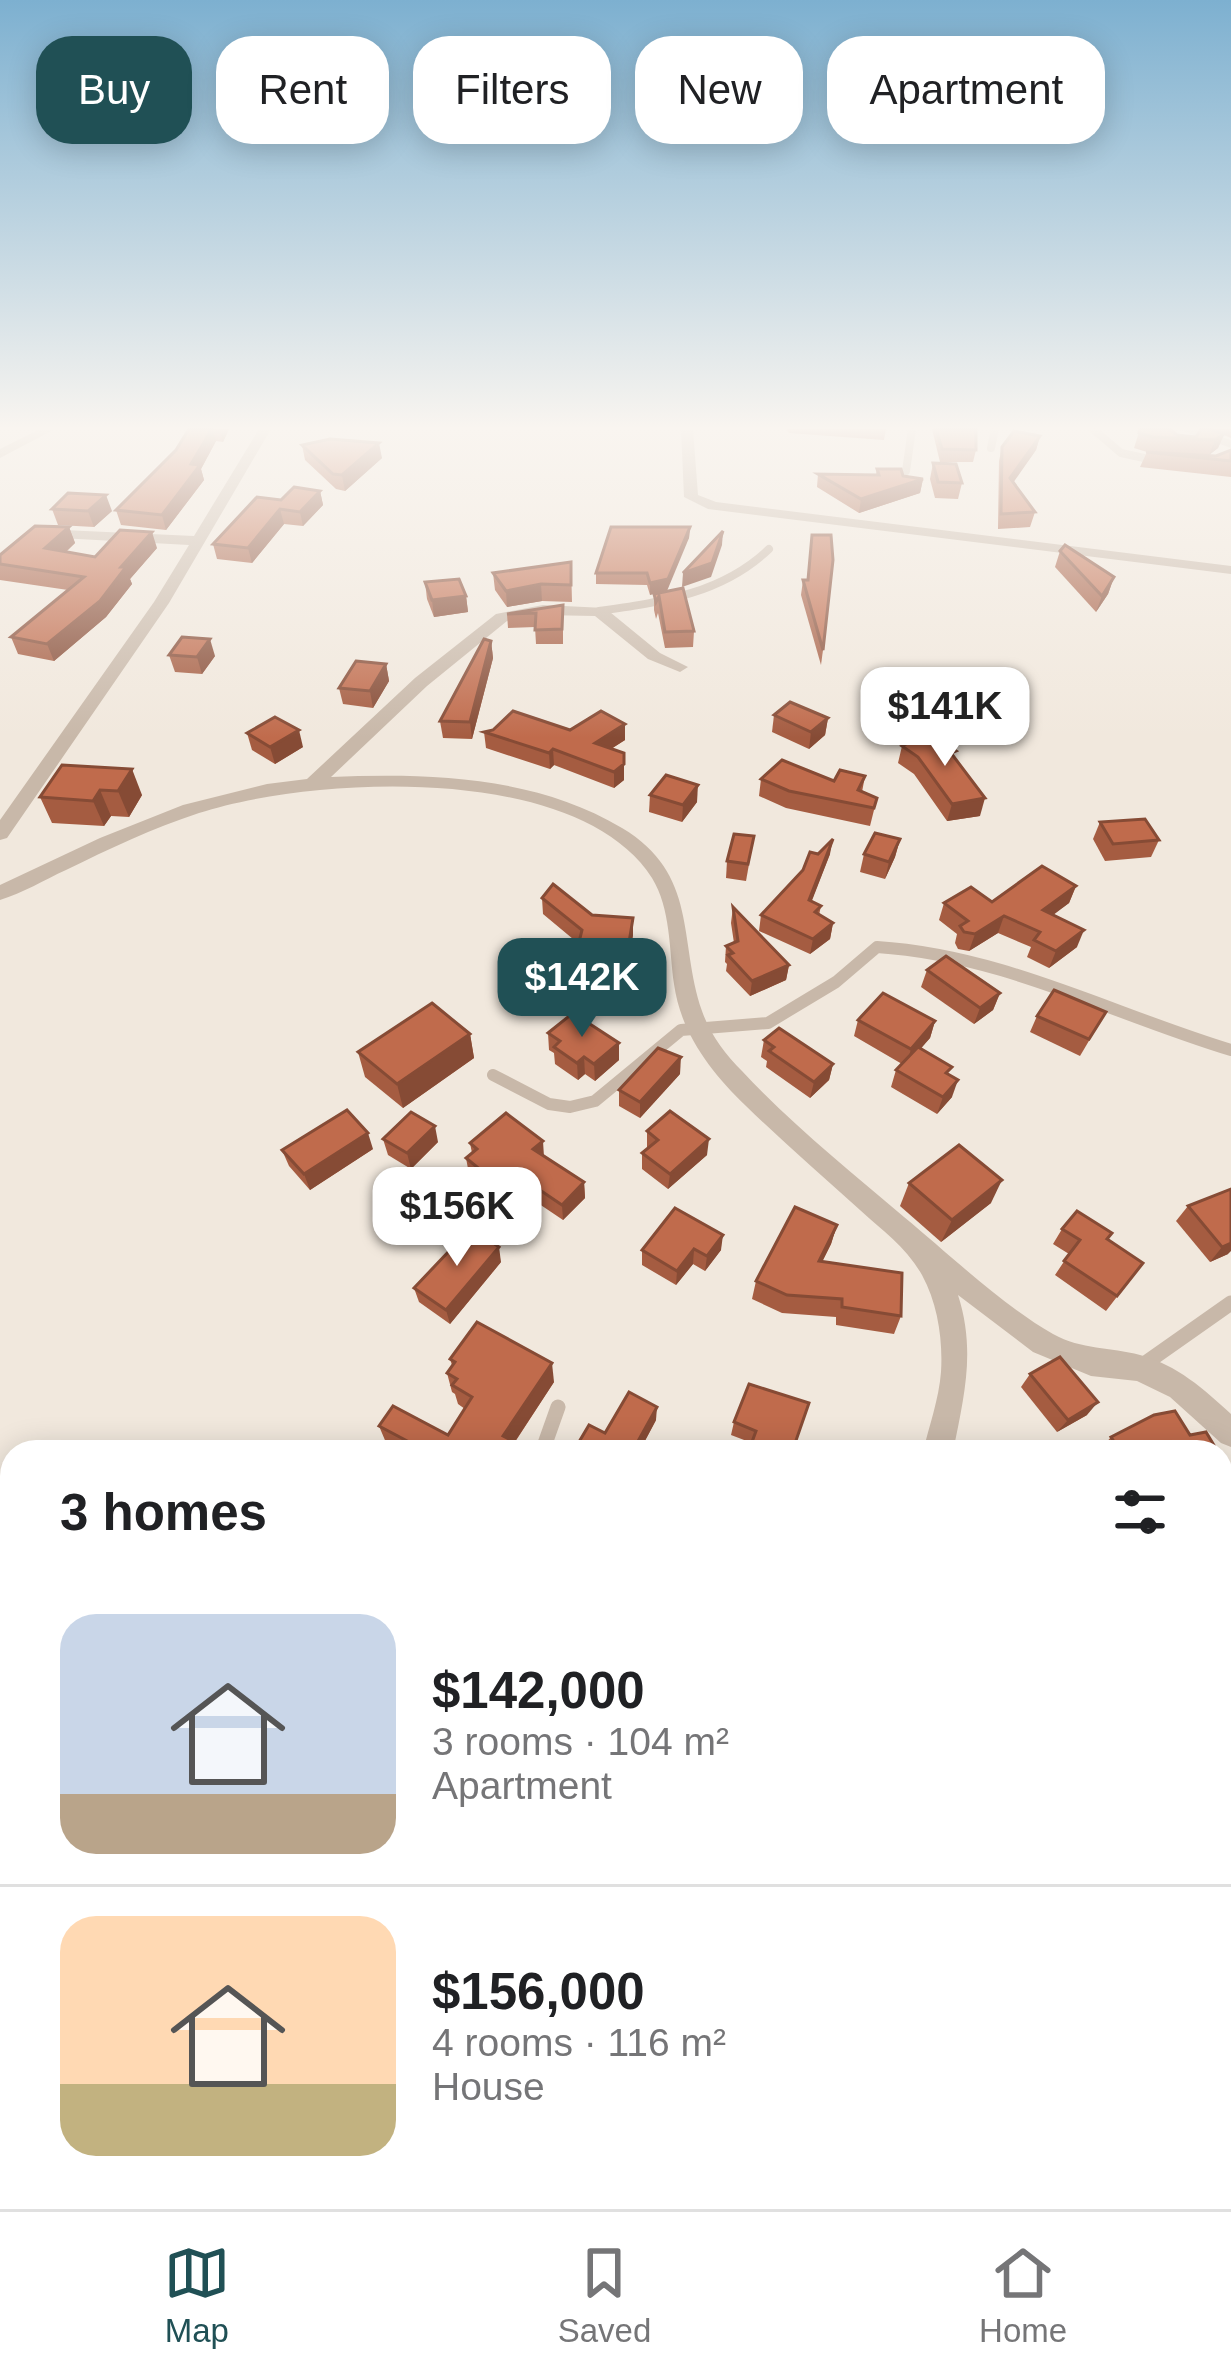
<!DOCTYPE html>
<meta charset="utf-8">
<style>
body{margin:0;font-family:Helvetica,sans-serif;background:#f2f2f2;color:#202124;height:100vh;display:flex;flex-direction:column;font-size:45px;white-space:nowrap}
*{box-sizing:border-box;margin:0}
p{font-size:39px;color:#757577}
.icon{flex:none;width:66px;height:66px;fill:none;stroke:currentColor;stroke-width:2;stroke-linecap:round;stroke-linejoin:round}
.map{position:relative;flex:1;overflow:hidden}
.panel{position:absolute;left:0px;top:1440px;width:1233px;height:771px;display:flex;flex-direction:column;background:#fff;border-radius:36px 36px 0 0;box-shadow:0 6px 30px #0003}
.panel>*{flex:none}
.banner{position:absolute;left:36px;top:36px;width:1161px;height:108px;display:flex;gap:24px}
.price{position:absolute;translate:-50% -102px;padding:0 27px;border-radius:24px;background:#fff;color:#222;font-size:39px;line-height:78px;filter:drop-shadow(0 3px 6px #0008)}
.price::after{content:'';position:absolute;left:50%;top:72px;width:36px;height:27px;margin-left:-18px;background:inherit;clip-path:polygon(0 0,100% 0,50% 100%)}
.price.active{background:#205055;color:#fff}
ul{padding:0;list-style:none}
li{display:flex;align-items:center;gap:36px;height:300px;padding:0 60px}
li+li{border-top:3px solid #e0e0e0}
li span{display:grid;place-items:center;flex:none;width:336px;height:240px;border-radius:36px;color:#555}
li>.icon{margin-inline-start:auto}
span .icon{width:144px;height:144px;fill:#fffc;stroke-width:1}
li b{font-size:51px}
h2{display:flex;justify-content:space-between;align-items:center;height:144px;padding:0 60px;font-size:51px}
.chip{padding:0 42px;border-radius:36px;background:#fff;box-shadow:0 6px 30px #0003;font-size:42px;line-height:108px}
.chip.active{background:#205055;color:#fff}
.tab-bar{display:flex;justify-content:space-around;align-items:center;height:168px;border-top:3px solid #e0e0e0;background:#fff;font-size:33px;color:#757577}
.tab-bar a{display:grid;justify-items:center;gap:6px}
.tab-bar .active{color:#205055}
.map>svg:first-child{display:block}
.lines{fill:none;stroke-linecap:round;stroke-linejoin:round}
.service-far3{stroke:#c8b8a9;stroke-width:8}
.service-far2{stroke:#c8b8a9;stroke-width:12}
.service-far1{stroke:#c8b8a9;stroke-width:15}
.service{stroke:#c8b8a9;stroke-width:20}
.minor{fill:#c8b8a9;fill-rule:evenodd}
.wall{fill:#a55c41}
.shaded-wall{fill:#864b35}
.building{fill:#c06b4c;stroke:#864b35;stroke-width:3}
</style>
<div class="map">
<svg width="1231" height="2209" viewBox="0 0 1231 2209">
<rect width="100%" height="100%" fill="#f1e8dd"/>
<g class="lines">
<g class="service-far3">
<polyline points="1093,429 1121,453 1158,461"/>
<polyline points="991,448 995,429"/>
<polyline points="906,471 912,429"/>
<path d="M599 611C661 602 722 594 769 549"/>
</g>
<path class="service-far2" d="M493 1075 549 1104 570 1107 595 1101 681 1030 768 1023 836 982 877 947C1003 955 1112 1014 1231 1050"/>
<g class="service-far1">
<polyline points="1140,1367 1231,1303"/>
<polyline points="542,1452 558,1407"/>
</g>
<polyline class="service" points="1221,1771 1231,1772"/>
<g class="minor">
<polygon points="40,429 55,429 0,458 0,449"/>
<polygon points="259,429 271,429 169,603 7,838 0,840 0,820 154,602 189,545 41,537 34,533 41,529 194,536"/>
<polygon points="681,429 693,429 698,495 716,502 1231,566 1231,574 708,509 684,497"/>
<polygon points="1177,429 1195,429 1231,440 1231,448"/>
<path d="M543 605 605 608 660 653 688 667 680 672 648 659 595 616 543 615 507 621 427 686 331 777C430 773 535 776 622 828 699 874 678 940 702 1011 710 1034 725 1054 742 1071 791 1124 849 1170 904 1217 949 1254 1002 1305 1053 1334 1082 1350 1110 1347 1140 1355 1177 1365 1204 1389 1231 1414V1447L1221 1443 1170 1397 1137 1381 1091 1376 1033 1352 958 1295C976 1351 964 1396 953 1452H923C929 1426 939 1399 941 1372 943 1341 938 1304 922 1275 907 1248 883 1231 860 1210 822 1176 783 1142 746 1106 711 1072 681 1034 674 984 669 949 671 909 652 878 578 762 313 776 199 813 153 828 109 849 66 870 44 880 23 893 0 900V885L100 838 183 805 267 784 307 779 415 678 496 614Z"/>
<polygon points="739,2199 781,2199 783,2209 741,2209"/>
</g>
</g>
<g class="wall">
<polygon points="189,429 229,429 223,442 216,441 201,469 204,480 166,530 121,525 116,510 176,450"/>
<polygon points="786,429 886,429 884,440 789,433"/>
<polygon points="932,429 976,429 976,450 973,462 940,462"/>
<polygon points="1140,429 1196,437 1201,429 1231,429 1231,438 1224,435 1218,448 1209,455 1216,456 1231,450 1231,477 1140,467 1147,452 1134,448"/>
<polygon points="1040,436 1036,450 1013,482 1035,512 1030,527 998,529 999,461 1002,447"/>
<polygon points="302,445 382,458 345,491 336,489 305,460"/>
<polygon points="933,463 962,483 958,499 935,498 930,479"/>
<polygon points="877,469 923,479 920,493 859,513 817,487 818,474 876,475"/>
<polygon points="320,491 323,505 303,526 284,524 252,563 217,559 213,544 281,500"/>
<polygon points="52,509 112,511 94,527 58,525"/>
<polygon points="69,527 75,543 66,552 95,557 157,548 130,579 132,584 106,617 54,661 18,654 11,637 68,590 0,580 0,555"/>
<polygon points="690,527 689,538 650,595 647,585 596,584 596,573"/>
<polygon points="1060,551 1114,577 1108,594 1096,612 1055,567"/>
<polygon points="571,562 572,602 542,601 507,607 495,590 493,573"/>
<polygon points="803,580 823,650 821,665 801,595"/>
<polygon points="425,582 466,596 468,612 434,617 427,599"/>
<polygon points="654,594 694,631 693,647 665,648 658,613 656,619 654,610"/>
<polygon points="563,605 563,644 536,644 535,627 508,628 507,614"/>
<polygon points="491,641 493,658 472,739 443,738 440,721"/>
<polygon points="169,655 215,656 202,674 175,672"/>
<polygon points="386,664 389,681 373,708 343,704 339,688"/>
<polygon points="774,715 828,718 825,735 809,749 772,732"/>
<polygon points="625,724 625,740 611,749 624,780 614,788 554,765 550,769 486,748 484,732 570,730"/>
<polygon points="247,733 303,747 275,764 252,750"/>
<polygon points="902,746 954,757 980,816 947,821 914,774 898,763"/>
<polygon points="62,765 142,795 129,817 111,816 104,826 52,823 40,797"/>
<polygon points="865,776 862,792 877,798 870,826 786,808 759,796 761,779 834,781"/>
<polygon points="650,795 697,802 682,822 649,812"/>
<polygon points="1100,822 1159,840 1151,857 1105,861 1093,839"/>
<polygon points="754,836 746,881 726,878 727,861"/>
<polygon points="900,839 895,857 885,879 860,872 864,854"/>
<polygon points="818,854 830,854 811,902 821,906 819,915 833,923 830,939 810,954 759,931 761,915"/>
<polygon points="1076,886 1069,903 1052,915 1077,947 1049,968 1027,957 1031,947 998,933 969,951 958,949 955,943 957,934 939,920 944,903 992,902"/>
<polygon points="542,898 592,915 633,918 633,935 626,974 641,993 634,1012 579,1002 578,986 587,963 579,963 579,944 543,914"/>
<polygon points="733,907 789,965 786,980 750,996 726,971 727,964 725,962 726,946 734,943 731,923"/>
<polygon points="927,970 1000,993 993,1010 974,1024 921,987"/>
<polygon points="1106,1012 1080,1056 1030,1032 1037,1016"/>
<polygon points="858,1020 935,1021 930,1038 920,1048 949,1075 952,1097 937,1114 891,1087 896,1070 902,1064 854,1036"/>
<polygon points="548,1033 619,1060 595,1081 585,1074 578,1080 555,1064 554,1053 549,1050"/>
<polygon points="470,1034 474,1058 403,1108 365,1077 358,1052"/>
<polygon points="764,1040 833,1064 829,1080 810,1098 766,1067 767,1061 761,1057"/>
<polygon points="680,1074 640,1118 619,1106 619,1090"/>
<polygon points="647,1131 707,1155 668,1189 642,1169 642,1153 648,1148 647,1147"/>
<polygon points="383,1139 438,1142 411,1169 388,1155"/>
<polygon points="470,1143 544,1156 584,1182 585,1198 563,1220 511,1185 503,1192 496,1187 491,1192 469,1174 466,1158 472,1153"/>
<polygon points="373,1149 310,1190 289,1166 282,1150"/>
<polygon points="909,1183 991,1203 941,1242 900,1206"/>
<polygon points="1188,1206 1228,1254 1210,1262 1176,1221"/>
<polygon points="675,1208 721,1250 705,1271 693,1264 676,1285 642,1265 642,1250"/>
<polygon points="837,1225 831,1244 822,1262 901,1316 894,1334 836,1325 836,1317 782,1313 752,1299 756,1281"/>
<polygon points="1062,1229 1107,1239 1143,1263 1106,1311 1055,1275 1069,1254 1053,1244"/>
<polygon points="501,1262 450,1324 419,1302 414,1288"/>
<polygon points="450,1359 554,1382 515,1442 517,1452 401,1452 387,1445 379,1426 448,1435 465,1409 458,1404 455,1394 452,1392 447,1373 452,1365"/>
<polygon points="1030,1374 1087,1415 1057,1432 1021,1387"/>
<polygon points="749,1384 792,1452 749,1452 752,1443 731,1435 734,1422"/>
<polygon points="656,1420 639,1452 579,1452 579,1442"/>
<polygon points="1111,1437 1218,1452 1101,1452 1100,1450"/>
<polygon points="1227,1983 1231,1983 1231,2009"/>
<polygon points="1231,2177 1231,2209 1194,2209 1191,2199 1221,2199 1221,2178"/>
<polygon points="657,2199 661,2209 641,2209"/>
<polygon points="1104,2202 1119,2209 1078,2209"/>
</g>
<g class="shaded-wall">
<polygon points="212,429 216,441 201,469 204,480 166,530 162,515"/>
<polygon points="220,429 229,429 223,442"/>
<polygon points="1224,434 1218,448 1209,455 1215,440"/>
<polygon points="1040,436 1036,450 1006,493 1010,478"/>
<polygon points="379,443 382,458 345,491 342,475"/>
<polygon points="923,479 920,493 859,513 861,499"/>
<polygon points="320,491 323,505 303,526 300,512"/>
<polygon points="106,495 112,511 94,527 88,511"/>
<polygon points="280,509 284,524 252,563 248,548"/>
<polygon points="69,527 75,543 51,565 45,548"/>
<polygon points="690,527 689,538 667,591 650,595 650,583"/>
<polygon points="723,531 722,545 711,577 682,587 683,573"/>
<polygon points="152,532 157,548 130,579 132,584 106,617 54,661 47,644"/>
<polygon points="1114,577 1108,594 1096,612 1102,596"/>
<polygon points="541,584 542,601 507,607 506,591"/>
<polygon points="466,596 468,612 434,617 432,600"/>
<polygon points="210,639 215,656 202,674 197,657"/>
<polygon points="491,641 493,658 472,739 470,722"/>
<polygon points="386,664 389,681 373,708 370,691"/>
<polygon points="828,718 825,735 809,749 811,732"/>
<polygon points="625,724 625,740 595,759 595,743"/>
<polygon points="299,730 303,747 275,764 270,747"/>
<polygon points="553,749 554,765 550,769 549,753"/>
<polygon points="624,764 624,780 614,788 614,772"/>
<polygon points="132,769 142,795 129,817 118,791"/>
<polygon points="698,785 697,802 682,822 683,805"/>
<polygon points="100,790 111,816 104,826 93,801"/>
<polygon points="985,798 980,816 947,821 952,804"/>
<polygon points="833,839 830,854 806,916 809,900"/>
<polygon points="900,839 895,857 885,879 889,862"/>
<polygon points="1076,886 1069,903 1036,928 1043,910"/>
<polygon points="1004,916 998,933 969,951 975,934"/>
<polygon points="633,918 633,935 623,990 624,973"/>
<polygon points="833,923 830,939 810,954 813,939"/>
<polygon points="1084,930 1077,947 1049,968 1056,951"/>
<polygon points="789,965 786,980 750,996 752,981"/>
<polygon points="641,977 641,993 634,1012 634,996"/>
<polygon points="1000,993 993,1010 974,1024 980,1008"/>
<polygon points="935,1021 930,1038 906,1066 911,1049"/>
<polygon points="470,1034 474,1058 403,1108 397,1084"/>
<polygon points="619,1043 619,1060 595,1081 594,1064"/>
<polygon points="584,1057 585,1074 578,1080 577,1063"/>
<polygon points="681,1057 680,1074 640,1118 640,1102"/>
<polygon points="833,1064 829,1080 810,1098 814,1082"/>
<polygon points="958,1080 952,1097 937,1114 943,1097"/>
<polygon points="435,1126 438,1142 411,1169 407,1153"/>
<polygon points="368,1133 373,1149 310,1190 304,1174"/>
<polygon points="709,1139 707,1155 668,1189 670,1174"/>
<polygon points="543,1141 544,1157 533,1149"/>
<polygon points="509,1169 511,1185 503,1192 500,1176"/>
<polygon points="494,1171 496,1187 491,1192 488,1176"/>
<polygon points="1002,1180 991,1203 941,1242 952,1220"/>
<polygon points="584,1182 585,1198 563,1220 562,1205"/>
<polygon points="837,1225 831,1244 813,1280 819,1261"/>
<polygon points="723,1235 721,1250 705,1271 707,1256"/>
<polygon points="1231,1243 1231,1251 1228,1254 1210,1262 1222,1247"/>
<polygon points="499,1247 501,1262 450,1324 446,1310"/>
<polygon points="694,1249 693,1264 676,1285 677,1271"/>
<polygon points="552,1363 554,1382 508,1452 503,1436"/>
<polygon points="1098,1402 1087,1415 1057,1432 1068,1420"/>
<polygon points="657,1407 656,1420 639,1452 632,1452"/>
<polygon points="1231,1489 1231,1493 1221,1499 1221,1492"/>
</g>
<g class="building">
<polygon points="189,429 212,429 191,464 200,465 162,515 116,510 176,450"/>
<polygon points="936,429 976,429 976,450 942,449"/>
<polygon points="1140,429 1170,429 1177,435 1196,437 1201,429 1210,429 1224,434 1215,440 1153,437 1139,433"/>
<polygon points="1014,431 1040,436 1010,478 1035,512 1001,514 1002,447"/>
<polygon points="330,439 379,443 342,475 333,474 302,445"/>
<polygon points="1231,450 1231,461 1146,452 1216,456"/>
<polygon points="933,463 956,464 962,483 938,482"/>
<polygon points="877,469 901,469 903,476 923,479 861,499 818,474 879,475"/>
<polygon points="294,487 320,491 300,512 280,509 248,548 213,544 257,497 281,500"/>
<polygon points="68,493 106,495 88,511 52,509"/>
<polygon points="35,526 69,527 45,548 95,557 120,530 152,532 121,567 126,567 100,601 47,644 11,637 84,577 0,564 0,555"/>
<polygon points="611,527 690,527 668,579 650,583 647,573 596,573"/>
<polygon points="723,531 712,563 683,573"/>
<polygon points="812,535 831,535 833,560 823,650 803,580 808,580"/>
<polygon points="1065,545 1114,577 1102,596 1060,551"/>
<polygon points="571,562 571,585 541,584 506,591 493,573"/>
<polygon points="459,579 466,596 432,600 425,582"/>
<polygon points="683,588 694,631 665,632 659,596 656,602 654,594"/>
<polygon points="563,605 562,629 535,630 536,613 507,614"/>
<polygon points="182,637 210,639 197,657 169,655"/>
<polygon points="484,639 491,641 470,722 440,721"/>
<polygon points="356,661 386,664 370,691 339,688"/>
<polygon points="790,702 828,718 811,732 774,715"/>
<polygon points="513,711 570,730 601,711 625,724 595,743 624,753 624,764 614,772 553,749 549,753 484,732 493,730"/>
<polygon points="275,717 299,730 270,747 247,733"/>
<polygon points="929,733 956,751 951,753 985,798 952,804 918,757 902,746"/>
<polygon points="782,760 834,781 840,770 865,776 858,790 877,798 874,808 789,791 761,779"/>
<polygon points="62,765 132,769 118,791 100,790 93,801 40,797"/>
<polygon points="666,775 698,785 683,805 650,795"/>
<polygon points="1145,819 1159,840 1113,844 1100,822"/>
<polygon points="875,833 900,839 889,862 864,854"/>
<polygon points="734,834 754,836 748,864 727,861"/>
<polygon points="833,839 809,900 821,906 815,912 833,923 813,939 761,915 803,870 810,852 818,854"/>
<polygon points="1042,866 1076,886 1043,910 1084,930 1056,951 1034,940 1040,932 1004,916 975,934 964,932 960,926 968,921 944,903 971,887 992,902"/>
<polygon points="553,884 592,915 633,918 624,973 641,977 634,996 578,986 593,947 578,946 582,930 542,898"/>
<polygon points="733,907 789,965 752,981 728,955 733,953 726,946 738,941"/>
<polygon points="946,956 1000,993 980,1008 927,970"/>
<polygon points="1054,990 1106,1012 1089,1039 1037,1016"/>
<polygon points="883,993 935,1021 911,1049 858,1020"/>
<polygon points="432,1003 470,1034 397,1084 358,1052"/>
<polygon points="573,1013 619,1043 594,1064 584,1057 577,1063 554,1047 560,1041 548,1033"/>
<polygon points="779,1028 833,1064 814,1082 769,1051 774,1047 764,1040"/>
<polygon points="918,1047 952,1067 946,1073 958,1080 943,1097 896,1070"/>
<polygon points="658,1048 681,1057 640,1102 619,1090"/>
<polygon points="347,1110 368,1133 304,1174 282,1150"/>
<polygon points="670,1111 709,1139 670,1174 642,1153 658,1140 647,1131"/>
<polygon points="411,1112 435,1126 407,1153 383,1139"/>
<polygon points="506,1113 543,1141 533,1149 584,1182 562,1205 509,1169 500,1176 494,1171 488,1176 466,1158 477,1149 470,1143"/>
<polygon points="959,1145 1002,1180 952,1220 909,1183"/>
<polygon points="1231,1189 1231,1243 1222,1247 1188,1206"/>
<polygon points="795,1207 837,1225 819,1261 902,1273 901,1316 842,1307 842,1299 787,1295 756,1281"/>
<polygon points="675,1208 723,1235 707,1256 694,1249 677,1271 642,1250"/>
<polygon points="1077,1211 1112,1233 1107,1239 1143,1263 1117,1296 1064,1261 1080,1240 1062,1229"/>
<polygon points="471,1228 499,1247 446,1310 414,1288"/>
<polygon points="477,1322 552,1363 503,1436 515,1442 510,1452 428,1452 379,1426 393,1406 448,1435 472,1397 452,1385 457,1379 447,1373 455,1362 450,1359"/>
<polygon points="1060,1357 1098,1402 1068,1420 1030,1374"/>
<polygon points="749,1384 809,1403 792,1452 749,1450 756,1431 734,1422"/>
<polygon points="629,1392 657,1407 632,1452 598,1452 579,1442 589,1425 605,1433"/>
<polygon points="1175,1411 1190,1435 1206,1432 1218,1452 1121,1452 1111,1437 1154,1415"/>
<polygon points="1221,1457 1231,1474 1231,1489 1221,1492"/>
<polygon points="1221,1641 1231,1649 1231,1656 1223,1668 1231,1675 1231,1717 1221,1737"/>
<polygon points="1231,2189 1231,2209 1218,2209 1216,2199 1221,2199 1221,2190"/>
</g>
<linearGradient id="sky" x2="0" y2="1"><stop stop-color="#7db0d0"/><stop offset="0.58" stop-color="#f9f5f0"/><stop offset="1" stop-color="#f9f5f0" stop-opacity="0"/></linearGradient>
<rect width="1231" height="738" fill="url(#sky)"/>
</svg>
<b class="price" style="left:945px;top:769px">$141K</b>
<b class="price active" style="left:582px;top:1040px">$142K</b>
<b class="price" style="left:457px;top:1269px">$156K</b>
<div class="banner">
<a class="chip active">Buy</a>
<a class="chip">Rent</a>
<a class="chip">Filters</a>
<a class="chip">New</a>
<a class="chip">Apartment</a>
</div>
<section class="panel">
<h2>3 homes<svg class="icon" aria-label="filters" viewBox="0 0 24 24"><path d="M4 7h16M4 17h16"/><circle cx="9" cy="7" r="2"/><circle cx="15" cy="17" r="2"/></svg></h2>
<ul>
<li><span style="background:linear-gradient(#c9d6e8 75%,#b9a48a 0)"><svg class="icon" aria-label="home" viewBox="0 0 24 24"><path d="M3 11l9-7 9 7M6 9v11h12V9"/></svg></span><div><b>$142,000</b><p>3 rooms · 104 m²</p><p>Apartment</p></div></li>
<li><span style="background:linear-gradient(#ffd9b3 70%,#c2b280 0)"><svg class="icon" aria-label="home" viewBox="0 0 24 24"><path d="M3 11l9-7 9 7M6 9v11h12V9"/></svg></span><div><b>$156,000</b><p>4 rooms · 116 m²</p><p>House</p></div></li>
</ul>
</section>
</div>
<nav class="tab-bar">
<a class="active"><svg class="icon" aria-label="map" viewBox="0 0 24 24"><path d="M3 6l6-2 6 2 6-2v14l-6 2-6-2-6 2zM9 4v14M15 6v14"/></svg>Map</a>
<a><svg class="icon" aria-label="saved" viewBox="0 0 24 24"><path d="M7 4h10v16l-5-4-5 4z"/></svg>Saved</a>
<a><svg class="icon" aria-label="home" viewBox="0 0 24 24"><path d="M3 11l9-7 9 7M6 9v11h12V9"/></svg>Home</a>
</nav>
